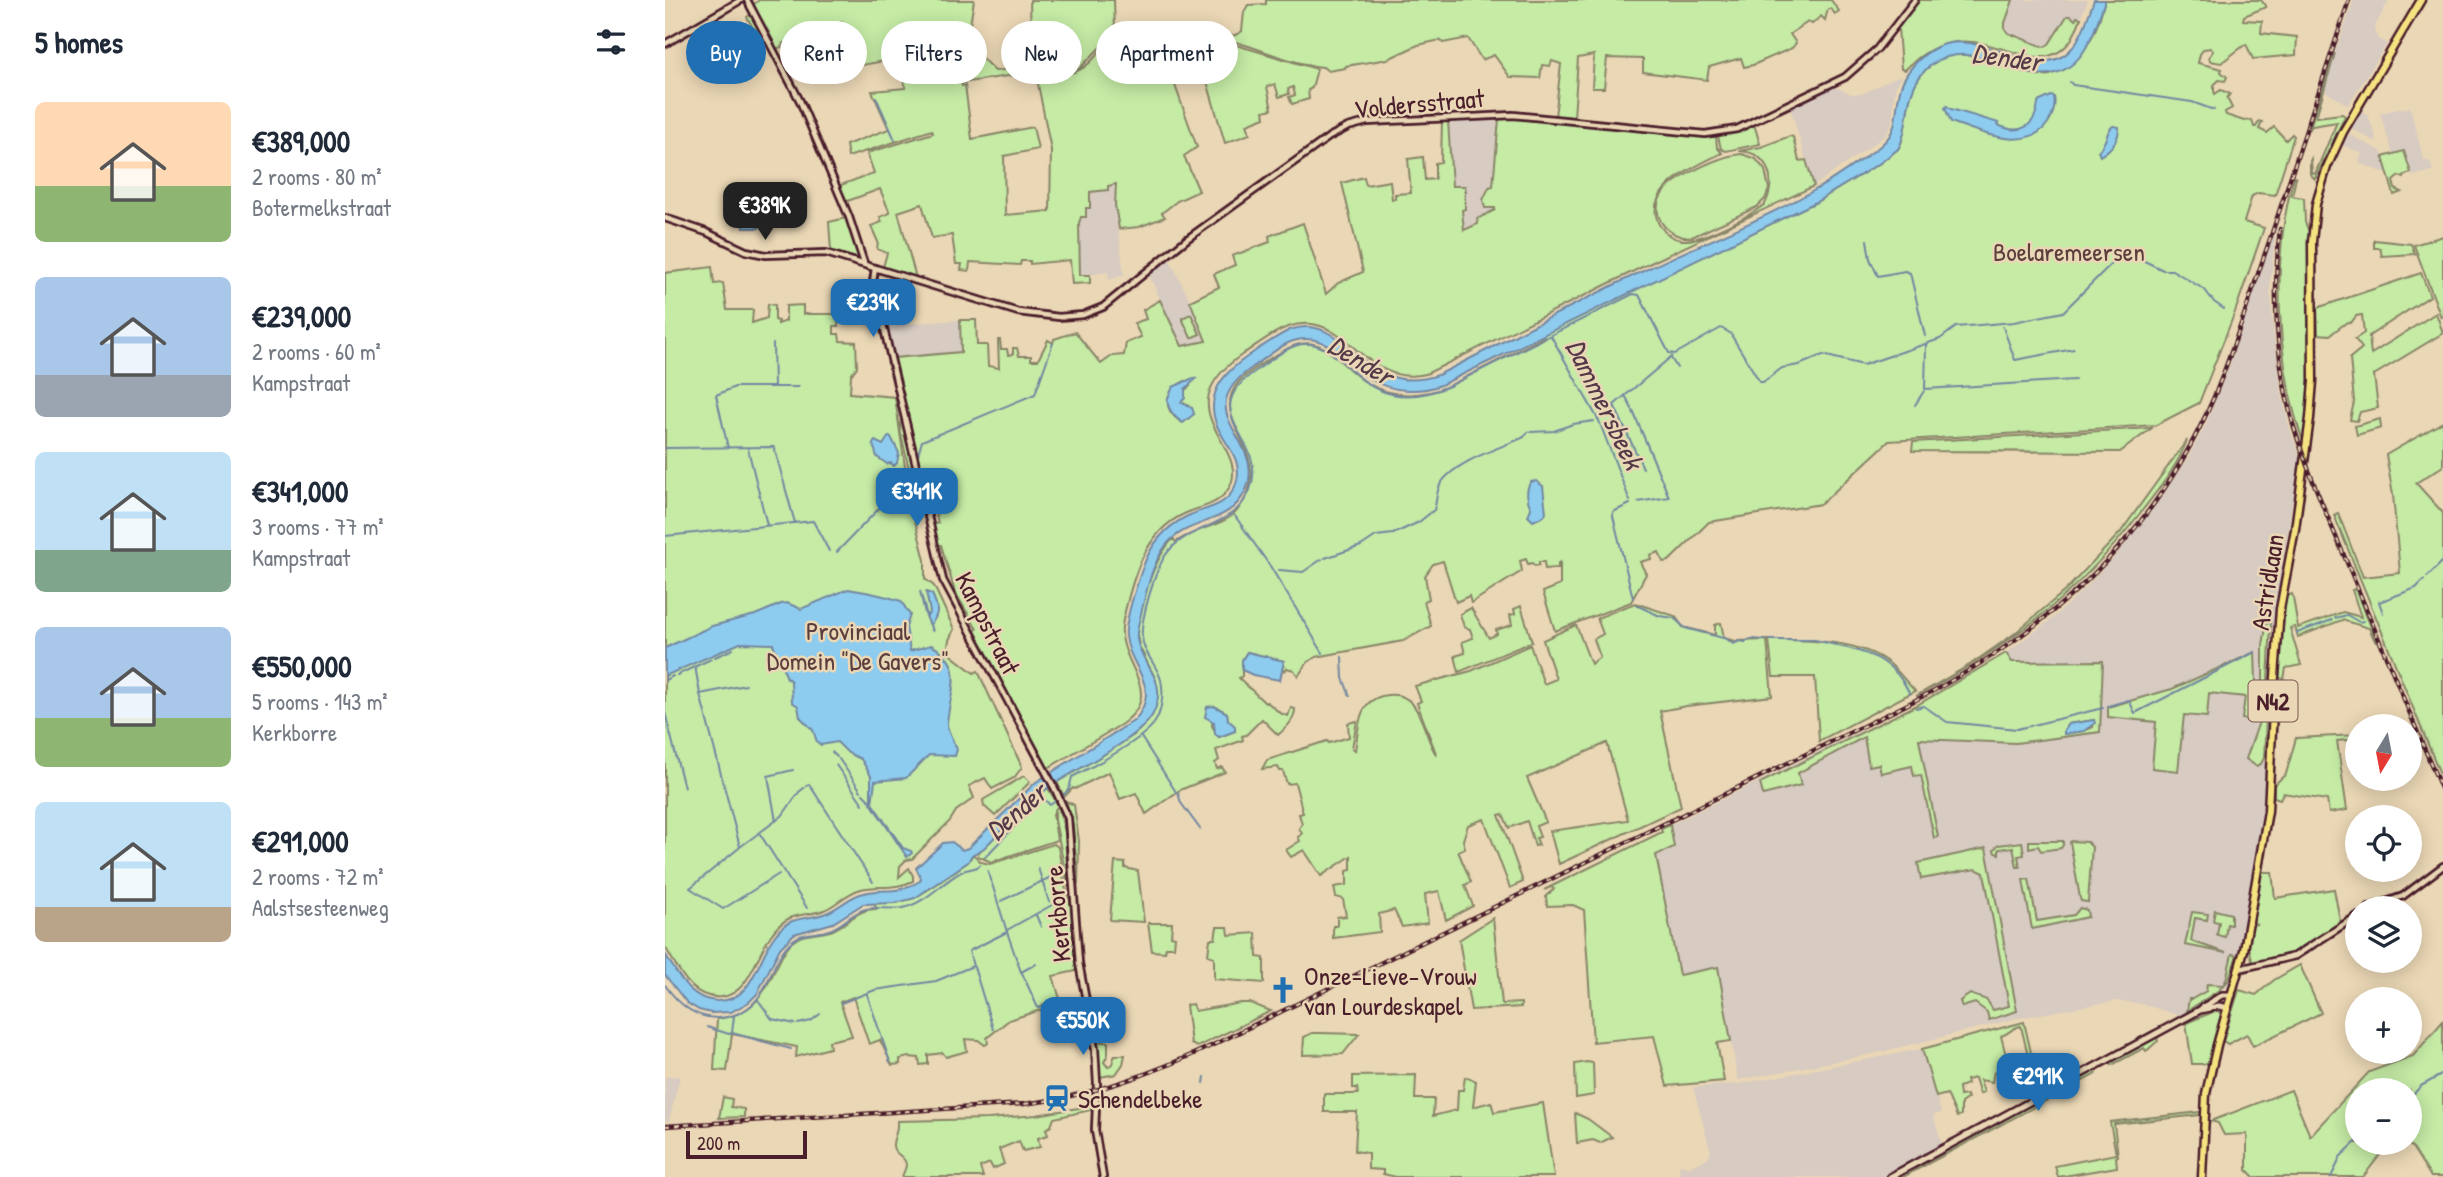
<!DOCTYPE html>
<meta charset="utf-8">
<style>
body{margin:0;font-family:"Patrick Hand",sans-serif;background:#f2f2f3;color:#1f2937;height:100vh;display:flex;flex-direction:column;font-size:26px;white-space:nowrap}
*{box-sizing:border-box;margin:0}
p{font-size:23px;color:#747a83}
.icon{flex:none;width:38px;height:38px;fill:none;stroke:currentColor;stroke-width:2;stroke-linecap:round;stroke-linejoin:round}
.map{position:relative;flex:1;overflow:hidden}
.side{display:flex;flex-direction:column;background:#fff;width:665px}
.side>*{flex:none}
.top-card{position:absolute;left:21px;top:21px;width:665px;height:63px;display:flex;gap:14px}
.needle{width:46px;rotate:190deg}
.buttons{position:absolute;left:1680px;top:714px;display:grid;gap:14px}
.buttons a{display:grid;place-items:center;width:77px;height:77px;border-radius:50%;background:#fff;box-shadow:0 4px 18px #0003;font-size:35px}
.scale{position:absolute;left:21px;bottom:18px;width:121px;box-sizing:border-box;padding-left:7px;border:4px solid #4a1f2b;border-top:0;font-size:19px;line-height:24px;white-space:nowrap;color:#4a1f2b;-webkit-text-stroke:5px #ead7b5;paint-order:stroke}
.price{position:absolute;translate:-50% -60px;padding:0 16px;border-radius:14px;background:#1f6fb2;color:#fff;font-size:23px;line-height:46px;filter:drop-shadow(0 2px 4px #0008)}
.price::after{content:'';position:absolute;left:50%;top:42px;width:21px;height:16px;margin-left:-10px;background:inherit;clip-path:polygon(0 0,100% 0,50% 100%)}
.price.current{background:#222;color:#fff}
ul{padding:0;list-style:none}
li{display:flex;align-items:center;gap:21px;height:175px;padding:0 35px}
li span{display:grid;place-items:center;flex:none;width:196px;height:140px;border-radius:10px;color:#555}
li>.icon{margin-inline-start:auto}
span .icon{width:84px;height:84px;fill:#fffc;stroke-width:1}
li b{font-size:30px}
h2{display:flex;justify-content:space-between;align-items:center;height:84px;padding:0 35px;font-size:30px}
.pill{padding:0 24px;border-radius:32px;background:#fff;box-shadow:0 4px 18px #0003;font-size:24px;line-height:63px}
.pill.current{background:#1f6fb2;color:#fff}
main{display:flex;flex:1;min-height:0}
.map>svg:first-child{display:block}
.built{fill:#d7cbc2}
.green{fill:#c5eba5;stroke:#888568;stroke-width:2;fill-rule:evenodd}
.water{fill:#8eccef;stroke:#7387a1;stroke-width:2}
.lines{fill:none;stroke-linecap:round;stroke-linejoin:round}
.stream{stroke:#7387a1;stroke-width:2}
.tertiary-casing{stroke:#4a1f2b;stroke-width:10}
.secondary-casing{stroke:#4a1f2b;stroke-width:10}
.primary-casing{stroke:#4a1f2b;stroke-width:11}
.tertiary{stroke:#ead7b5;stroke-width:4.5}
.secondary{stroke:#ead7b5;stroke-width:5}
.primary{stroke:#f5e381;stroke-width:6}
.rail-casing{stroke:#4a1f2b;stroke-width:4.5}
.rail{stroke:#ead7b5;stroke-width:2;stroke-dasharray:5;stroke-linecap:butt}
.labels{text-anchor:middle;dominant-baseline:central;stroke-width:5;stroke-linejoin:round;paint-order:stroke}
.shield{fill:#ead7b5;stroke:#7a5654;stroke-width:2}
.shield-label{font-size:24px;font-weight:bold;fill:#4a1f2b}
.street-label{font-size:26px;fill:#4a1f2b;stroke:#ead7b5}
.park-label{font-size:26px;fill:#5c3e3d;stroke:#ead7b5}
.poi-label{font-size:26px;fill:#4a1f2b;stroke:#ead7b5;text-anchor:start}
.water-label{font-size:28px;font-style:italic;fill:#543948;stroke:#ead7b5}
</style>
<main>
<section class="side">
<h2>5 homes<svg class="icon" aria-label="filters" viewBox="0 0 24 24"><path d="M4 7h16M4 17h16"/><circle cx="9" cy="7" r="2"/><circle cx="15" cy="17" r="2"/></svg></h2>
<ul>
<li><span style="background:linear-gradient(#ffd9b3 60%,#8fb573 0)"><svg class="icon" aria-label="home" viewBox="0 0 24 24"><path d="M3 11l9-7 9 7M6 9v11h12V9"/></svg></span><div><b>€389,000</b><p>2 rooms · 80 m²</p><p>Botermelkstraat</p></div></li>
<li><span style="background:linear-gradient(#a9c7e8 70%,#9aa5b1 0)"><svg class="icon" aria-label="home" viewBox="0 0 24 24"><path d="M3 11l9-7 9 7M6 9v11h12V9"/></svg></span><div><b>€239,000</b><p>2 rooms · 60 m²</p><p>Kampstraat</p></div></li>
<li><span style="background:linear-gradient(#bfe0f5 70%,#7fa58c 0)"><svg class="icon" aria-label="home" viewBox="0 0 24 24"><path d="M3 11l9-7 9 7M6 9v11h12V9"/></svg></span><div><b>€341,000</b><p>3 rooms · 77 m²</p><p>Kampstraat</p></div></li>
<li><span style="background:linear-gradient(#a9c7e8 65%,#8fb573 0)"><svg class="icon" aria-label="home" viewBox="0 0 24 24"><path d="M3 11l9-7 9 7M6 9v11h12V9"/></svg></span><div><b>€550,000</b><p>5 rooms · 143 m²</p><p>Kerkborre</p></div></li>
<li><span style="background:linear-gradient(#bfe0f5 75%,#b9a48a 0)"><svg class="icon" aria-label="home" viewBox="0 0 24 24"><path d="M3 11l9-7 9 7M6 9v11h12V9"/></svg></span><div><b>€291,000</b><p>2 rooms · 72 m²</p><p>Aalstsesteenweg</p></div></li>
</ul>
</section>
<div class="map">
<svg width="1778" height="1177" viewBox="0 0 1778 1177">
<rect width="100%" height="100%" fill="#ead7b5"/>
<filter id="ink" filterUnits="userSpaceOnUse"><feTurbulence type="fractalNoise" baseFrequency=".0143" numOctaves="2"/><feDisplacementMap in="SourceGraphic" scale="14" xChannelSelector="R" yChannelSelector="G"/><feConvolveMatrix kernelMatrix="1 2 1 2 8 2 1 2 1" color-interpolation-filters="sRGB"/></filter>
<g filter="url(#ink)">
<g class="built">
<polygon points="1346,0 1423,0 1406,40 1390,55 1377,58 1362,55 1331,43"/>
<polygon points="1689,0 1724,0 1710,26 1712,38 1722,44 1683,105 1660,91 1670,53"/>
<polygon points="1233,76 1236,77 1230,88 1227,122 1221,135 1149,186 1125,107 1169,87 1186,94 1197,94"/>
<polygon points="1745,107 1759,161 1765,161 1768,171 1747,176 1739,152 1728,154 1715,113"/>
<polygon points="1696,111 1703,115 1713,143 1686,128"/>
<polygon points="834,119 834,142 828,186 823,187 819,193 830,210 812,219 813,224 799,230 797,210 800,186 787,186 783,121"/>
<polygon points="1683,134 1716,151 1723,174 1694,163 1697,153 1677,145"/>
<polygon points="451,184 450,205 459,275 444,280 443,272 415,276 414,223 421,208 425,207 425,192 443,190 443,186"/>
<polygon points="1611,228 1605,287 1609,338 1617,395 1624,426 1635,457 1607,633 1600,796 1596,834 1580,927 1564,984 1544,1001 1518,1017 1478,1004 1451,1001 1431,1004 1353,1018 1212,1053 1073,1080 1053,967 1014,975 991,855 1009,847 1005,825 1198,730 1255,749 1254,739 1351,743 1435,732 1438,661 1347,662 1341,653 1388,618 1422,586 1452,554 1492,504 1521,461 1539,429 1564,367"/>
<polygon points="504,258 525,301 542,341 517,346 484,275"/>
<polygon points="295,320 296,352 229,358 221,325"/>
<polygon points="1257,1049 1276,1113 1268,1115 1277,1144 1216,1177 1015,1177 1014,1164 1025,1167 1044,1157 1046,1152 1028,1087 1073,1084"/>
<polygon points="15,1076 4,1121 0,1121 0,1077"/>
</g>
<g class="green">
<path d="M79 0H87L88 5 94 0H309L302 44 330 71 362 67V73L296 83 297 86 300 85 307 139 368 127 373 149 339 156 340 215 385 211 386 150 371 74C382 73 394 75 405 73 424 70 435 50 447 37L452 36 451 34C467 32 485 26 501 28 520 29 565 44 577 31L579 12 583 5 601 4V0H1166L1174 11 1170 14 1166 9H1163L1160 20 1156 16 1147 24 1143 22 1125 34 1131 43 1127 48 1088 65 1079 67 1076 58 1044 67 1042 80 978 72V59L942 58 939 88H927L929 55 913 58 909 118 890 117 896 64 887 61 885 66 877 65 875 78 845 77 829 55 817 60 803 38 778 43 775 40 753 45 723 59 681 66 680 68 663 71 658 67C629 64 601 51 574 43 534 32 500 30 460 34L491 32 532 147 519 156 534 191 512 201 497 213 500 217 474 227 454 229 450 205 451 184 443 186V190L425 192V208H421V217H416L414 223 415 275H425V283L407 284 405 260 365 264V261H356L355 265 305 262 304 271 296 270 297 264H291L287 235 267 238 257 204 233 212 251 278 218 267 222 253 212 249 213 242 206 226 217 222 215 217 225 213 215 189 180 202 173 186 209 173 202 153 268 133 267 130 183 157 181 145 224 129 207 91 240 88 237 58 197 65 177 22 175 23 194 64 183 69 179 60 169 64 155 36 132 44 129 40 118 43 117 47 110 49 104 40 98 41 93 37 82 17 86 14Z"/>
<polygon points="365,0 449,0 450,32 415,68 405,71 367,72"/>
<path d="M1253 0H1348L1340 23V29L1343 33 1379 47 1384 44 1402 16H1406L1410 20 1412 17 1416 18C1412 27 1409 39 1401 46 1362 86 1306 0 1240 70L1236 69 1233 27Z"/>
<path d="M1440 0H1596L1601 7 1579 16 1578 20 1597 21 1596 33 1632 37 1631 55 1588 59 1581 44 1556 63 1545 61 1544 57 1548 51 1545 48 1539 49 1535 54 1533 63 1557 69 1556 72 1562 77 1560 81 1554 80 1549 85V91L1550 94 1556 90 1565 94 1562 98 1567 108 1560 112 1561 115 1579 121 1587 120 1589 127H1591L1594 121 1597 122 1594 129 1602 133 1609 127 1621 140 1627 134 1629 136 1610 195 1593 193 1587 196 1579 222 1599 228 1570 312 1534 403 1491 425 1224 441 1156 504 1044 522 1004 561 998 562 994 552 985 555 986 559 975 562 981 574 966 602 890 631 878 592 895 585V562L893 563V568L880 569 879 562H874V565L870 566 867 563 863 564 861 559 855 561 857 571 806 603 804 596 791 602 778 561 768 564 760 576 764 599 759 601 766 626 738 641 651 657 643 662 633 676 629 670 622 668 620 671 618 670 619 661 582 652 577 660V676L574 678 600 703 602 702 615 713 623 716 626 708 630 709C630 720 621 728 613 735L597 719 581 735 577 736 578 740 551 750 554 760 550 763 552 769 557 767 560 772 515 790 481 814 471 793 455 799 444 772 410 789 408 788 399 797 392 782 469 735 484 720 491 680 474 646 472 635C473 609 489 557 508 539L511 542C528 529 561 525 572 511 616 456 541 422 573 383 583 371 603 360 616 352 658 326 671 364 702 383 728 398 757 397 784 386L879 337 878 334 1151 202 1215 163 1233 149 1236 143C1243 123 1241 99 1252 81 1278 39 1316 57 1353 70 1362 73 1375 77 1385 75 1392 73 1421 48 1425 40 1433 29 1436 13 1440 0ZM549 706 562 713 563 720 570 731 554 737 547 726Z"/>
<polygon points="529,37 571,45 652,69 647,88 643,90 644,99 627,104 624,97 630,95 628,87 623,89 624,94 614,97 610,84 602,87 607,109 599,111 600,117 582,124 585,134 560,143"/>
<polygon points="1670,53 1651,117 1677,114 1680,116 1650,179 1645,174 1645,161 1646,159 1647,173 1650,174 1672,122 1647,126 1644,130"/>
<path d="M834 119H854L1051 137 1052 147 1057 153C1032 166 974 189 995 226 1000 233 1008 239 1017 240 1035 242 1085 216 1100 204 1112 181 1104 152 1074 151L1096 147 1125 136 1128 137 1134 161 1141 160 1149 186 975 268 761 374C697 389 681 306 623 327 607 332 592 345 578 354 495 411 588 446 564 488 553 506 536 506 519 514 479 532 467 580 458 620 448 663 504 690 457 724L383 768 310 631 312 629 290 592 276 545H272L265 526 273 523 260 472 252 473 229 358 296 352 295 320H311L312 345H322L323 366 334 368 333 340H335L336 349H342L343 355 348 354V348H352L354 356H366V360H373L383 340 388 343 389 339 410 332 436 364 447 356 459 355 461 343 476 337 469 323 481 319 478 310 495 300 517 346 541 341 525 301 554 287 549 274 570 265 567 256 605 242 604 236 638 223 661 294 673 283 698 272 677 183 699 177 701 185 725 181 727 199H730V194L746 193 743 159 758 157 760 180 770 179V163L776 162 777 121 783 120 787 186H800V209L797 210 799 230 813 224 812 219 830 210V208H820L818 200 824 187 828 186ZM520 381 525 386 519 391 520 398 516 402 523 405 529 414 516 422C496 409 500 391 520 381Z"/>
<polygon points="1089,124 1095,144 1061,151 1056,149 1053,136"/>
<polygon points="1739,151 1746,173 1740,175 1739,178 1734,176 1728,181 1730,189 1737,192 1729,195 1718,157"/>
<path d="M1077 154 1091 159 1100 170 1104 189 1100 199 1092 207 1027 237C1004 240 982 215 998 193 1010 177 1056 155 1077 154Z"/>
<path d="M1629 177 1631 178 1627 196 1639 198 1640 222 1644 232V377L1639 444C1611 367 1606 255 1629 177Z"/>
<polygon points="181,218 194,254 192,258 166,251 164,222"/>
<polygon points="1778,236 1778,316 1776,317 1749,245"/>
<polygon points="1709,240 1746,244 1750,254 1717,256 1715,248 1709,248"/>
<path d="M47 267 49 284 58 283 62 310H88L87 323 102 318 103 304 110 305V320L113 321V324L121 321V306L138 305V314H173V326H169V334H174L175 341 191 342 192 367 186 375 185 393 230 397 245 502 260 560V579L269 586 289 629 284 640 282 652 309 673 313 671 357 767 349 778 327 789 320 778 304 786 309 798 291 811 285 821 247 859 241 860 235 866 234 877 244 868 248 876V881C230 890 213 885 196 889 181 893 172 905 159 910 147 915 134 913 123 919 91 936 92 993 56 997 26 1000 14 969 0 947V273Z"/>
<polygon points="1756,273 1765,296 1704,336 1706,354 1771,313 1778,333 1709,375 1713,408 1695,412 1692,421 1685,420 1689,402 1685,358 1697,348 1690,339 1699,333 1697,315 1691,316 1686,323 1682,322 1665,335 1653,334 1652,308"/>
<polygon points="526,314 535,334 526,338 517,318"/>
<polygon points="237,417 251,477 246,478 235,429"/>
<polygon points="1715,419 1716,428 1692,435 1690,426"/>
<polygon points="1778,422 1778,466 1751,483 1778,513 1778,781 1669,515 1673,513 1698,577 1735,573 1728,495 1721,455"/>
<polygon points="1487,428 1455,452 1247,451 1248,442"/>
<path d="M1522 440C1513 466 1493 490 1476 512 1412 595 1344 647 1251 696L1306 664 1349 634 1401 590 1455 533Z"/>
<polygon points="1690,589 1712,641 1710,641 1704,628 1677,620 1633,637 1630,627 1625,628 1636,665 1621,668 1619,679 1613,678 1621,596 1627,594 1628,597 1633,628 1678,612 1696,617 1687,590"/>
<path d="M970 603 1010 616 1018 627 1050 635V625L1056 623 1059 638 1070 641 1102 640 1107 696 1021 706 995 711 1016 807 894 864 885 831 963 820 942 743 862 778 881 822 871 826 875 837 871 838 874 845 870 846 862 821 844 828 838 814 834 815 858 882 845 888 819 819 803 825 798 840 800 848 793 851 806 882 800 885 808 906 781 920 774 891 760 894 763 923 737 927 729 910 714 914 715 932 668 938V926H672V917L681 916 678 899 671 897 669 887 682 885V871L686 870V856L656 876 639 850 626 857 621 850 635 841 633 837 637 834 634 828 637 824 634 814 638 813 630 783 622 784 618 771H615L613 767 597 769 602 760 662 741 664 743 684 737 683 723 692 721 687 748 690 750C694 729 692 702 717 696 758 686 756 734 772 756L752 703 756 701 750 686 806 671 865 645 879 684 891 679 878 640 911 625 926 664 935 657 929 639 938 634 932 618Z"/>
<polygon points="856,606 867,642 794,672 790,656 800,653 797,642 808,638 805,629 799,627 795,614 806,608 824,638 832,634 831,630 847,625 845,615 850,614 849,609"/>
<polygon points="1602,621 1606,623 1599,758 1596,764 1591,766 1581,759 1596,716 1598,696 1598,645"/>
<path d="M1104 640C1142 640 1194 639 1225 664 1235 673 1241 682 1250 691L1154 741 1150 677H1108Z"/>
<polygon points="1590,652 1592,712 1589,721 1577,719 1580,697 1544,693 1542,717 1519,715 1513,771 1487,768 1491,722 1443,717 1443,707 1507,689"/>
<path d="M1341 653 1347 662 1438 661 1435 732 1351 743 1254 739 1273 837 1269 838 1256 775 1249 776 1247 766 1216 773 1214 764 1204 766 1199 737 1133 773 1136 785 1098 795 1095 783 1252 705ZM1429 720 1428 727C1418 732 1409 734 1399 730L1403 724Z"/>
<polygon points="1692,735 1692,739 1672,741 1682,810 1664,813 1662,800 1618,793 1615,799 1609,797 1609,785 1621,774 1631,738"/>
<polygon points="359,776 365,782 330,816 319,806 318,800"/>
<polygon points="383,788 393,805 388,814 392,840 326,862 313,856 313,853 364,803"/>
<polygon points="401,801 409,805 414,841 413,885 408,825"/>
<polygon points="393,806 400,832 403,887 390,820 390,810"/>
<polygon points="1005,825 1009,847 991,855 1014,975 1053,967 1066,1041 1052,1043 1059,1081 1002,1086 989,1036 928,1042 919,910 908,905 882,906 881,896 889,889 886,887 879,890 997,832 996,829"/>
<polygon points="1364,841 1398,841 1398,845 1396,848 1376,851 1373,846 1364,848"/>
<polygon points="1407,841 1422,842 1427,847 1423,902 1416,901 1415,898 1405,842"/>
<polygon points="1357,842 1359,855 1353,856 1355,867 1352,867 1348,847 1334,849 1334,854 1330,853 1329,850 1333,845"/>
<path d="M389 844 393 847 400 886 407 910 411 971 388 976 395 999 378 1005 379 1009 344 1020 322 1038 323 1043 320 1045 313 1040 300 1039 302 1051 281 1057 278 1053 263 1055V1064L255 1065 254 1058 244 1057 235 1059V1064L227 1065 215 1040 204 1044 188 997 175 1002 187 1036 164 1041 165 1048 131 1057 132 1047 67 1034 62 1071 49 1070 52 1019C93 1013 98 993 115 960 118 954 121 947 127 942 138 932 155 935 168 930 184 923 192 909 211 909L210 903C253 904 269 885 303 862L308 854 316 862 325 864Z"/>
<polygon points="1321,848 1352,1011 1324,1020 1322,1012 1310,1003 1297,1007 1295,1001 1305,994 1322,1000 1328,1010 1344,1006 1319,873 1311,869 1256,879 1253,863"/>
<polygon points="450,862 460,863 460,868 473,871 479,922 445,920"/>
<polygon points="1597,872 1607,872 1610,898 1669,889 1676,926 1629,955 1588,965 1584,947 1587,925 1592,924 1588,923"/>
<polygon points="1364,879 1372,921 1409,915 1415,908 1422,910 1423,917 1367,929 1358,880"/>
<polygon points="1550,910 1566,914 1566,925 1562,924 1560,937 1552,935 1554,922 1548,921"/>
<polygon points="1527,912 1543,914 1542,920 1530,918 1526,941 1561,953 1520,945"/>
<polygon points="828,918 837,1004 856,1003 856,1007 806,1010 794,940"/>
<polygon points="483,923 507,923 506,936 510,937 509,947 501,947 500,952 487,951"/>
<polygon points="552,927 563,927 564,935 591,933 592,957 599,958 599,983 549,979 549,957 543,955 545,939 550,939"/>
<polygon points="1567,954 1572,955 1563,981 1554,990 1522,1011 1524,999 1527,999 1541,991 1542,984 1558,985 1561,980"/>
<polygon points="1635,965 1656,1013 1588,1046 1582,1034 1563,1044 1558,1041 1574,990 1591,995 1609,980"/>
<polygon points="576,1003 585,1003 606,1011 532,1047 526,1044 521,1005 527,1004 530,1011"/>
<polygon points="1553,1010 1556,1015 1543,1064 1527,1064 1521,1023"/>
<polygon points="1778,1021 1778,1177 1766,1177 1747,1147 1741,1143 1745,1143 1745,1090 1692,1090 1692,1143 1724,1143 1698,1177 1589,1177 1582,1170 1582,1134 1559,1135 1553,1123 1546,1121 1626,1090 1645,1136 1704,1072 1748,1056"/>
<path d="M1359 1022 1367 1057 1363 1056 1356 1026C1347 1027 1346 1033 1336 1036L1348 1083 1339 1085 1335 1071 1329 1072 1327 1082 1315 1080 1319 1092 1315 1094 1310 1078 1301 1080 1302 1084 1294 1087 1295 1096 1302 1095 1303 1098 1296 1103V1115L1292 1117 1282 1094 1271 1097 1257 1049Z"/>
<path d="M1489 1030 1491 1033 1476 1041 1478 1045 1492 1037 1493 1041C1488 1044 1486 1048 1481 1051L1479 1048 1447 1065 1444 1062 1451 1058 1449 1052Z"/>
<polygon points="655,1033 694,1034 678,1054 638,1055 639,1037 647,1033"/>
<polygon points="432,1042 443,1042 443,1054 439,1062 443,1067 447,1064 450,1055 460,1055 458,1064 451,1074 435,1077"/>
<polygon points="922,1062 928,1063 929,1095 911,1098 910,1064"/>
<polygon points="1429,1070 1431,1074 1238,1177 1230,1177"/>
<polygon points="751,1075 750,1099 769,1099 768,1116 792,1110 793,1090 798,1090 800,1077 811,1081 808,1107 826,1102 829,1112 878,1103 889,1177 731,1177 718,1174 718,1170 703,1169 703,1153 690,1151 692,1112 659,1112 659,1094 693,1094 692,1088 688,1088 688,1076"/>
<polygon points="58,1097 67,1099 66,1107 79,1109 79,1117 54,1118"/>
<path d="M426 1106V1110L389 1118 386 1126 381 1129 383 1135 373 1138 375 1147 358 1151 354 1141 334 1149 339 1164 328 1169 325 1163 315 1167 318 1177H237C238 1173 241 1169 241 1165 241 1155 227 1155 228 1144 229 1134 233 1135 232 1121L324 1119 371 1115Z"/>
<polygon points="1536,1112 1535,1115 1449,1124 1453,1156 1451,1157 1452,1167 1393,1177 1390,1166 1451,1154 1445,1122"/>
<polygon points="910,1113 923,1119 947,1137 935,1143 928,1140 912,1143"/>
</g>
<g class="water">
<path d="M1429 0H1440C1426 43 1412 88 1356 71 1338 66 1322 59 1303 55 1276 53 1254 68 1246 95 1241 111 1242 127 1236 143L1233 149 1215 163 1151 202 776 385C754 393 726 392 705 379 678 362 660 327 623 343 611 349 599 359 588 367 519 415 605 440 580 492 564 525 524 518 502 544 486 564 481 594 475 618 473 625 471 632 472 639 475 665 505 678 488 714 475 740 402 773 376 793 355 809 337 830 319 848L307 855 303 862 250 898 231 903 198 904 168 923 129 934 115 948 92 994 84 1002 66 1012 46 1013 34 1010 22 1003 0 975V954C13 974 25 1001 53 1001 96 1001 92 939 125 922 136 917 150 918 161 913 175 908 184 896 199 893 223 887 228 896 255 881L256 878 251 868 278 843 287 842 297 850 303 848 371 782 470 720C498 685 464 669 461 636 459 621 476 570 483 555 492 537 507 523 525 515 544 507 563 506 571 484 579 460 561 446 552 426 537 388 566 368 593 349 603 343 614 335 625 330 683 309 695 401 773 375 841 341 907 304 976 272 1033 245 1093 222 1148 191 1170 179 1190 164 1210 150 1234 133 1229 120 1234 95 1237 74 1254 56 1272 47 1316 25 1374 87 1407 48 1418 35 1423 16 1429 0Z"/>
<path d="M1386 96 1389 97C1391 107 1388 115 1383 123 1362 154 1312 131 1286 122L1280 108 1282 106 1286 109 1334 123 1333 125C1356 136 1371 126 1373 102Z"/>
<path d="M1448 126 1454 127C1454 140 1445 150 1435 156L1433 151C1443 142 1440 132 1448 126Z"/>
<polygon points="94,216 94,228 79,228 76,218"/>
<path d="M528 378 531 379 520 389V398L516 402 527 408 529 414 518 423C511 419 500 407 503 398 504 394 507 390 508 387Z"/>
<polygon points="224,436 226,437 234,453 232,463 229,466 226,463 222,464 212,457 208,444 210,441 218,445"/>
<path d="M871 481 878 486 881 513 879 516 868 521 863 516 866 508C862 501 860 489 866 482Z"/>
<path d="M183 589C202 592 218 595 236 601L245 615 241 627 245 651 266 645C303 665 284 692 282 724 282 732 289 743 292 749L290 756 264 755 241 778 210 781 207 803 238 848 246 851 247 853 242 857 206 803V776L196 759 183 753 172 742 156 745 152 742 148 730 135 717 133 706 127 702 126 681 122 678 108 644 75 643 0 676V648L47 626 90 615 116 604 122 603 136 609Z"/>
<path d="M255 591 262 616 265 612 261 592 267 594C273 607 275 613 266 624L268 632 260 614Z"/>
<polygon points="582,652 619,661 615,680 588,675 577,670 577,660"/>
<polygon points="549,706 562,713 563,720 570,726 570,731 554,737 550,734 549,722 540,717 542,707"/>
<polygon points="1429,720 1430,723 1419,731 1399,734 1399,730 1403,724"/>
</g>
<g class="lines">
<g class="stream">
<polyline points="1405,82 1408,85 1527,102 1549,110"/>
<polyline points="211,97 230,140"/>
<polyline points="1202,240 1205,259 1213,276 1240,271 1245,273 1260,336"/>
<polyline points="1471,257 1498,270 1507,270 1540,290 1549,302 1559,309"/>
<polyline points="1338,327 1350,360 1409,349"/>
<polyline points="886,336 934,421 965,501"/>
<polyline points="1261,345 1260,389 1410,380"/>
<polyline points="1006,358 1012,368"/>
<polyline points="110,387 133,387"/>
<polyline points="961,397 967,409"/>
<polyline points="1250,405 1259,391"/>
<polyline points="968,411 1004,497 973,502"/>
<polyline points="936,415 948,406"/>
<polyline points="865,432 889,431 908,424 929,421"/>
<polyline points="0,448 109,447 130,523"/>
<polyline points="63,448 51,395 70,387 109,387 108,344"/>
<polyline points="83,449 102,525"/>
<polyline points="252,458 257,441 370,394 388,343"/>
<polyline points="978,468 949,405 1007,356"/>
<polyline points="231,489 242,476"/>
<polyline points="224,496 229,491"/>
<polyline points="965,504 948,512 948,516 968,598"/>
<polyline points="570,516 605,566 658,653"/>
<polyline points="0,536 148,521 164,551"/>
<polyline points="172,552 223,499"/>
<path d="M660 558 696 546 711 536 728 534 754 522 769 510C772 501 771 491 776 483 791 461 835 448 859 437L863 432"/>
<polyline points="614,570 638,572 657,559"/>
<polyline points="1762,577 1778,561"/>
<polyline points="971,605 995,616 1009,618 1020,628 1062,639 1068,644 1075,641 1080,642 1086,639 1101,640"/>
<polyline points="1718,613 1714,602 1751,588 1759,580"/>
<polyline points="1670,618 1682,615 1694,622 1698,621"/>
<polyline points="1632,633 1667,620"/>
<polyline points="1105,640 1150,640 1171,645"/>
<path d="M1173 646C1207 653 1229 661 1245 694"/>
<polyline points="50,657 68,649"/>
<polyline points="677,657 678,678 685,696"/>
<polyline points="30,666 35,694 81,685"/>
<polyline points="12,675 46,659"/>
<polyline points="0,680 8,676"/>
<polyline points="35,694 75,847 117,816 134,792 144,784 208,882"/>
<polyline points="1443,706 1464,700 1470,713 1590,652"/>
<polyline points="1251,708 1259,706 1282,722 1352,729 1438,708"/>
<polyline points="0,712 19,788"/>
<polyline points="476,737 511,792"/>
<polyline points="167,752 172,757"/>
<polyline points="174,759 196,791"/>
<polyline points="171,765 198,804"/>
<polyline points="513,793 516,803 535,829"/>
<polyline points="198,794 206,802"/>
<path d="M396 797 404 789 407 777C427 767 478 740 490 722 497 711 499 693 496 680 492 665 478 653 477 637 475 621 489 576 497 561 516 523 569 531 585 490 605 437 526 415 592 370 603 362 615 352 627 347 661 331 685 377 712 389 736 400 761 396 784 386L968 294 974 295 1004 353 1010 354 1056 328 1065 333 1095 382H1098L1117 368 1134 365 1158 355 1198 365 1275 339 1291 327 1349 322 1398 312 1445 265 1454 259 1467 257"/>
<polyline points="210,809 227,833"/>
<polyline points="111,821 103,776 128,770"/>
<polyline points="95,834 142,908"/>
<polyline points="232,841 237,848"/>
<polyline points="74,848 25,888 58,909 114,874"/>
<polyline points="320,857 376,799 378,798 385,805 392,800"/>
<polyline points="373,868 384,902"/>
<polyline points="336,901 386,877"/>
<polyline points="371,915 376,927"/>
<polyline points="342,930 396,900"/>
<polyline points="342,932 356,972 371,964"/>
<polyline points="309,967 328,1029"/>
<polyline points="357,973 373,1008 395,1001"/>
<path d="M0 985C16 1008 37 1024 67 1016 109 1004 102 954 133 937 143 932 154 934 164 930 178 926 187 912 201 909 213 906 225 910 238 908 261 903 276 883 296 872 303 868 310 870 315 865"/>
<polyline points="202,994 225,1062"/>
<polyline points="93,1000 107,1019 130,1024"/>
<polyline points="176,1003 210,990 271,981 308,966 304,951 342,932 323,871"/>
<polyline points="69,1016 67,1033 126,1049"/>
<polyline points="133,1024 146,1021 155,1014"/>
<polyline points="42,1027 64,1034 67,1033"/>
<polyline points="539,1083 540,1077"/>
<polyline points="1745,1098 1756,1086 1778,1074"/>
<polyline points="1675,1157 1692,1141"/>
<polyline points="1666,1177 1675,1159"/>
</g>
<defs>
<g id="tertiary">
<polyline points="82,0 135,101 184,217 199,263"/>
<polyline points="0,44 76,0"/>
<polyline points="0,218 41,232 81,251 101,255 161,253 353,312 394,317 418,315 438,307 522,239 664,137 683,127 702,122 848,115 1040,134 1072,129 1180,77 1212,49 1250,0"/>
<polyline points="210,268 208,282 278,580 390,789 403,818 414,963 430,1049 432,1083 430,1130 438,1177"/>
<polyline points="1704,908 1738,896 1778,866"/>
<polyline points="1574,969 1630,956 1692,916"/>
</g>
<g id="secondary">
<polyline points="1537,1008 1557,995 1567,995"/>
<polyline points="1225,1177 1535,1010 1554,1006 1563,1008"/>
</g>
<polyline id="primary" points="1537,1177 1541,1094 1552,1045 1579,950 1603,811 1609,690 1615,609 1630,529 1645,418 1648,381 1647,242 1651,204 1662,167 1678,132 1756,0"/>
</defs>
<use href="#tertiary" class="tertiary-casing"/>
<use href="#secondary" class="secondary-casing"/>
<use href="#primary" class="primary-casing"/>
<use href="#tertiary" class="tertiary"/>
<use href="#secondary" class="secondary"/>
<use href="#primary" class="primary"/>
<defs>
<g id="rail">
<path d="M1615 229C1607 294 1611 361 1628 424 1644 478 1669 530 1690 582 1719 652 1749 723 1778 793"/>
<path d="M0 1126 359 1104C426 1096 487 1074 548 1045L1241 705C1379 636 1487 541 1549 397 1570 346 1586 293 1604 242 1631 161 1657 81 1684 0"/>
</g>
</defs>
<use href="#rail" class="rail-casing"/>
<use href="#rail" class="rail"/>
</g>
</g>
<defs>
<symbol id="church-bare" viewBox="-9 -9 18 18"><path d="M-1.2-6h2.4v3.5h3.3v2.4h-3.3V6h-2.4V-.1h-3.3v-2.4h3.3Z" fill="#1f6fb2" stroke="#ead7b5" stroke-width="2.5" paint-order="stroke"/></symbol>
<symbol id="station-bare" viewBox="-9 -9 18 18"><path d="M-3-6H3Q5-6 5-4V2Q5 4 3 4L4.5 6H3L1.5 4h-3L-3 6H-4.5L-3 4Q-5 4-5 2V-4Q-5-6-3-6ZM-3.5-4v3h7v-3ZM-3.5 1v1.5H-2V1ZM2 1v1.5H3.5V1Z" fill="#1f6fb2" stroke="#ead7b5" stroke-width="2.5" paint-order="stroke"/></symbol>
</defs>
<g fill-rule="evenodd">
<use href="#church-bare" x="599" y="971" width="38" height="38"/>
<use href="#station-bare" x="373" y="1079" width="38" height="38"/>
</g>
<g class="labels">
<rect class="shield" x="1583.5" y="680.5" width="49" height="41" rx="5"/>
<g class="shield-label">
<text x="1608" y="701">N42</text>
</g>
<g class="street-label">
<text transform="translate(754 103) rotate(-5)">Voldersstraat</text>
<text transform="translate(1602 582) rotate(-81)">Astridlaan</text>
<text transform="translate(323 623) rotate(63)">Kampstraat</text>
<text transform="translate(392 914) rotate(-95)">Kerkborre</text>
</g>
<g class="park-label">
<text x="1404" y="251">Boelaremeersen</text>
<text x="193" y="630">Provinciaal<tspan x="193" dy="30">Domein "De Gavers"</tspan></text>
</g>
<g class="poi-label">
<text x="639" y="975">Onze-Lieve-Vrouw<tspan x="639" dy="30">van Lourdeskapel</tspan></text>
<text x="413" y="1098">Schendelbeke</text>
</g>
<g class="water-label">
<text transform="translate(1342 57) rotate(8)">Dender</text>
<text transform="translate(696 360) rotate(31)">Dender</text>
<text transform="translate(940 404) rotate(64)">Dammersbeek</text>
<text transform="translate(351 811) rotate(-41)">Dender</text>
</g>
</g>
</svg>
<div class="buttons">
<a><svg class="needle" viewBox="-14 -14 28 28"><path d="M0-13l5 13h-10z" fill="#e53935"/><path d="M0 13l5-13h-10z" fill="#747a83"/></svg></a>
<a><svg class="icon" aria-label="locate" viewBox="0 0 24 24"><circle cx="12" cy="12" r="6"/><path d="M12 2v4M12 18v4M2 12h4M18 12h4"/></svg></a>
<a><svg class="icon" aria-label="layers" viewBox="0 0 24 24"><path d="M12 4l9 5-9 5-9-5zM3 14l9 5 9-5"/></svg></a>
<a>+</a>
<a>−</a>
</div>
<div class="scale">200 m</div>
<b class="price current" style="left:100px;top:242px">€389K</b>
<b class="price" style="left:208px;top:339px">€239K</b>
<b class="price" style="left:252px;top:528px">€341K</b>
<b class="price" style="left:418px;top:1057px">€550K</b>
<b class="price" style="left:1373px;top:1113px">€291K</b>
<div class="top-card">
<a class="pill current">Buy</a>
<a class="pill">Rent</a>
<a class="pill">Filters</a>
<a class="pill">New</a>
<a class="pill">Apartment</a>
</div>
</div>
</main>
